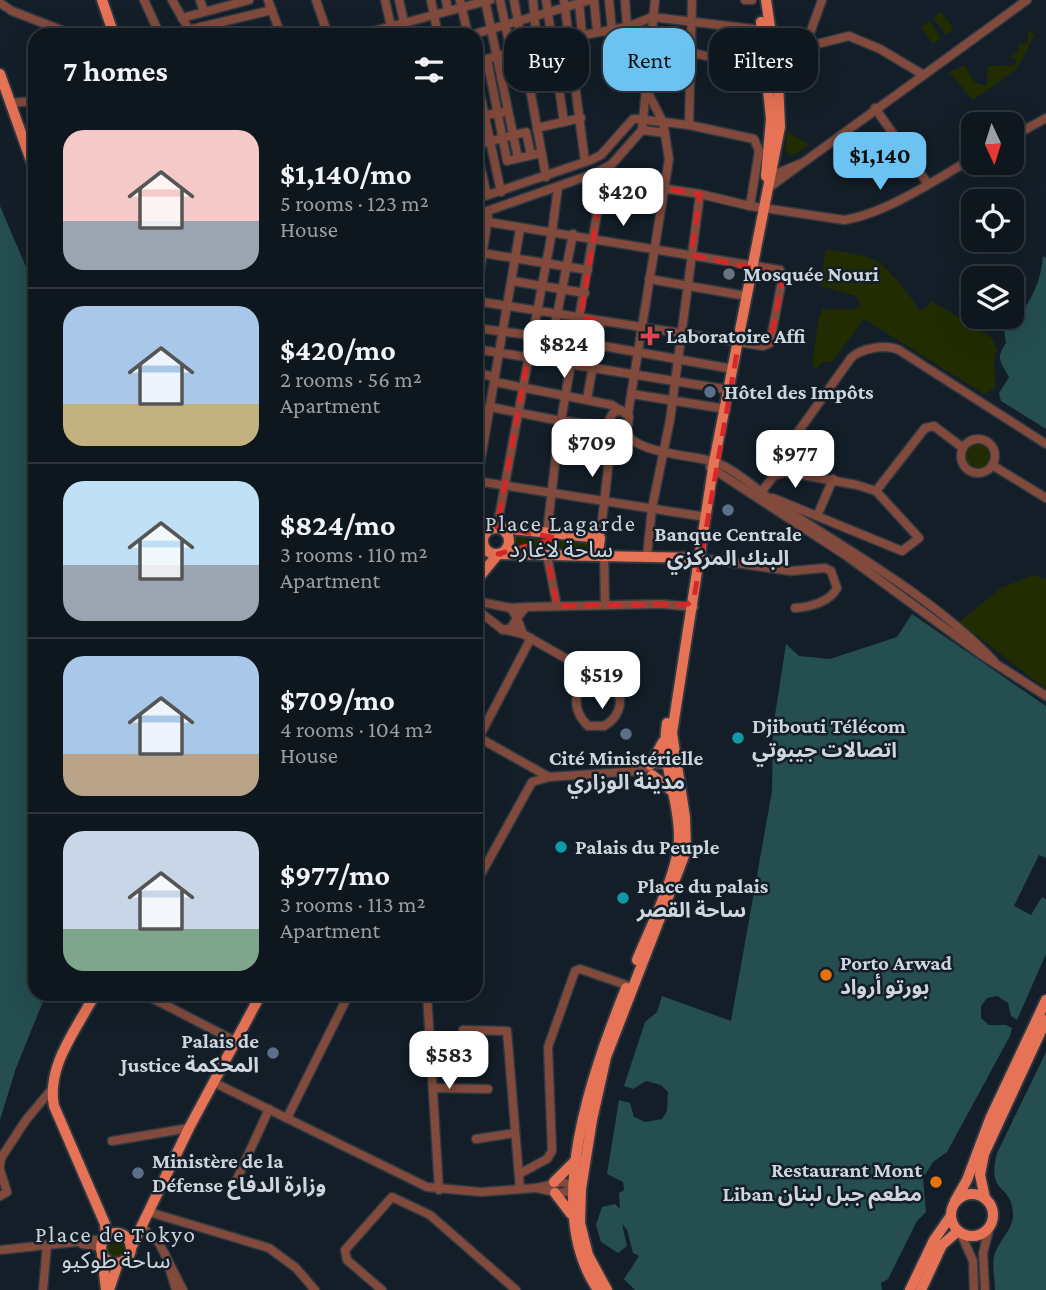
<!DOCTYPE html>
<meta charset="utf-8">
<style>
body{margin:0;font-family:"Crimson Pro","Noto Sans Arabic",serif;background:#171f27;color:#f1f3f6;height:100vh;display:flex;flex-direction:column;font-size:26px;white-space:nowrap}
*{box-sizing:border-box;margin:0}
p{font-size:23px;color:#9b9fa4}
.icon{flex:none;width:38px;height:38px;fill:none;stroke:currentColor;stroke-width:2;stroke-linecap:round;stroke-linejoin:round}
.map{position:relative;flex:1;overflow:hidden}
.side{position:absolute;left:28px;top:28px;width:455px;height:973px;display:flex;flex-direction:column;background:#0e161e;border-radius:21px;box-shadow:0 7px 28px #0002,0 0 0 2px #2e353c}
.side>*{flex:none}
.guide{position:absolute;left:504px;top:28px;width:436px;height:63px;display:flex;gap:14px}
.needle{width:46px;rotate:176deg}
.tools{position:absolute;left:961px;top:112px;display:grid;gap:14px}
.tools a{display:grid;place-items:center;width:63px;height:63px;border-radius:14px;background:#0e161e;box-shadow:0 7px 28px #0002,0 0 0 2px #2e353c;font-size:35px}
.price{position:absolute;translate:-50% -60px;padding:0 16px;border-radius:14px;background:#fff;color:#222;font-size:23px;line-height:46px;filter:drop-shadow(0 2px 4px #0008)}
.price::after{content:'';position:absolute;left:50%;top:42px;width:21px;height:16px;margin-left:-10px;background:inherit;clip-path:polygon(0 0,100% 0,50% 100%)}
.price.active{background:#6cc3f2;color:#111}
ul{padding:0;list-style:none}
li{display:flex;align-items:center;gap:21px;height:175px;padding:0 35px}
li+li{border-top:2px solid #2e353c}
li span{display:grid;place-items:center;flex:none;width:196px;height:140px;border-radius:21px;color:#555}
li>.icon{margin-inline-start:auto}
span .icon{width:84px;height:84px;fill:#fffc;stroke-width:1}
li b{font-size:30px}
h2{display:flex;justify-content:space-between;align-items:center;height:84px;padding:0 35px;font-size:30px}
.tag{padding:0 24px;border-radius:21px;background:#0e161e;box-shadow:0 7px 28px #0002,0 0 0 2px #2e353c;font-size:24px;line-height:63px}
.tag.active{background:#6cc3f2;color:#111}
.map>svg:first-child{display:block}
.green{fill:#212d00}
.water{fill:#244e50}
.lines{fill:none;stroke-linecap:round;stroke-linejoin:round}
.minor-casing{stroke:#2d3841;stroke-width:11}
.major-casing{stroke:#2d3841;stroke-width:14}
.minor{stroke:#814a3c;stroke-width:8}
.major{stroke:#e77356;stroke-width:10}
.marked{fill:none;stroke:#d62828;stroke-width:5;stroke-dasharray:14 9;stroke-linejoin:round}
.worship-dot{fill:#6b7280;stroke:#131e28;stroke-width:2.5}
.health-dot{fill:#e0444e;stroke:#131e28;stroke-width:2.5}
.service-dot{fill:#5c6f8a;stroke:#131e28;stroke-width:2.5}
.culture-dot{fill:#0f9aa8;stroke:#131e28;stroke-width:2.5}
.food-dot{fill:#e8710a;stroke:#131e28;stroke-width:2.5}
.labels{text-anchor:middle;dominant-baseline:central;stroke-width:5;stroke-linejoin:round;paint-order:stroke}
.poi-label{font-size:21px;font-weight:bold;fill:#ced5dc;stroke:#131e28;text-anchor:start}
.neighbourhood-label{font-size:23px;letter-spacing:2px;fill:#ced5dc;stroke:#131e28}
</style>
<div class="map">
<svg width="1046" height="1290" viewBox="0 0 1046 1290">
<rect width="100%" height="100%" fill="#131e28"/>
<g class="green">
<polygon points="941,12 954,29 946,35 933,18"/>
<polygon points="929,21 941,38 933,44 921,27"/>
<polygon points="1029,31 1035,34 1017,69 973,100 949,72 965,65 974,82 987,86 988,66 1015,65 1016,60 1009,57 1017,53 1019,44 1027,43"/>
<polygon points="787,132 809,144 796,154 790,155 785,149"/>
<path d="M826 249C840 252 858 254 870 258 886 263 910 295 919 310L925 309 932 301 991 337 997 350C990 363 998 375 994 389L984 394 864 319 832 362H822L817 369 812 365 819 316 823 309 852 310 861 305 856 296 820 286Z"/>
<circle cx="978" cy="456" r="13"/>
<polygon points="513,533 589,540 589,550 512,551 515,542"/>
<polygon points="1034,575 1046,579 1046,689 959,622 1001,588"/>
<circle cx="116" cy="1248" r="12"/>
</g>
<g class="water">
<polygon points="0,206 35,288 35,994 46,994 16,1068 0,1120"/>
<path d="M1043 256 1046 258V429L1001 401 999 393 1009 377C1001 362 995 359 1006 343L1004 329C1027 312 1041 285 1043 256Z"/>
<polygon points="912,614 1046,706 1046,858 1039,855 1014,906 1031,915 1042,897 1046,899 1046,954 1017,1020 1011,1016 1008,1003 997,996 987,998 981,1006 981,1018 989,1025 1006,1025 1012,1028 1010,1036 947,1152 933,1162 923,1178 926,1212 917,1221 888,1279 881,1283 882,1290 635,1290 624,1279 639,1256 633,1253 627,1230 622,1224 627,1246 618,1253 601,1242 596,1225 602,1207 615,1204 620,1209 619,1193 624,1190 623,1182 607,1174 619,1100 630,1103 634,1117 645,1122 662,1119 667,1111 668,1092 661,1085 646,1081 633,1089 624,1086 645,1022 657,1012 662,996 731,1021 772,791 773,728 786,644 799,656 830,659 897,637"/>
<path d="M1046 1052V1290H995C995 1280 992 1267 994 1257 997 1241 1014 1230 1013 1213 1011 1182 986 1196 997 1153Z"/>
</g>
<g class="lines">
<defs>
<g id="minor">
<polyline points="144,0 160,35"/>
<polyline points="172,0 192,35"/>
<polyline points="200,0 204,11"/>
<polyline points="268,0 281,35"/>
<polyline points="316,0 328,35"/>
<polyline points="385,0 393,35"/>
<polyline points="399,0 407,35"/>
<polyline points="431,0 438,35"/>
<polyline points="446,0 448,11"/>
<polyline points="460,0 468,35"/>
<polyline points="485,0 518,158"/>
<polyline points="500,0 511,52"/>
<polyline points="514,0 546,177"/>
<polyline points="533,0 537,46"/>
<polyline points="546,0 564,122"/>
<polyline points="564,0 585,162"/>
<polyline points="579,0 582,36"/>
<polyline points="594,0 597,32"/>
<polyline points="609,0 612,30"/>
<polyline points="625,0 627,27"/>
<polyline points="745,0 752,0"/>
<polyline points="0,3 12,11 74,35"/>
<polyline points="182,18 249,0"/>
<polyline points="167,35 272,10"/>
<polyline points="359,35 490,0"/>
<polyline points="471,35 590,0"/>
<polyline points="649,43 768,70 792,52 805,47 822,0"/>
<polyline points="805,47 849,36 880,49 922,74"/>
<polyline points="487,59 507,161 541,153"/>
<polyline points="476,62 551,41 627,27 652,17 762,30"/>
<polyline points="476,75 501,192"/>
<polyline points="10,103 35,101"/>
<polyline points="875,108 928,184"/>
<polyline points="476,117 503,112"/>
<polyline points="689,125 692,0"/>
<polyline points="537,128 581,118"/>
<polyline points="642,130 665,133"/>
<polyline points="1012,137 1046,118"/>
<polyline points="476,145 526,132 531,155"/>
<polyline points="476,148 487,195"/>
<polyline points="802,163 766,178 771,186 1027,0"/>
<path d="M603 179 700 194 750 206 844 220C885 214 937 179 973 158"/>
<polyline points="476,199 591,160 601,155 633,119 637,119 689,125 754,139 759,151 750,206"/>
<polyline points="476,215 596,173 612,164 642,130 655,0"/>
<polyline points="476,252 588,270"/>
<polyline points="649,279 746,296"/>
<polyline points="512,281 585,293"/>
<polyline points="476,297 488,217"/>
<polyline points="476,301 763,346 770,343 783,275 780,270 488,222"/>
<polyline points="476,328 575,341 733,369"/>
<polyline points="476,349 730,390"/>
<polyline points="548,360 573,234"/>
<polyline points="476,373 495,377"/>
<polyline points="495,382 612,405 629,416 628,425 620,429 614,427 610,418 613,413 621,410"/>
<polyline points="632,394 726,409"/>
<polyline points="587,399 601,321"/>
<polyline points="476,413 490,407 556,420 614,427"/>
<polyline points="628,414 669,159 663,122 645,87"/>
<path d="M622 429C636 455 690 454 715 462 733 468 760 492 777 504 851 552 932 597 994 661"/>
<circle cx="978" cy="456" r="17"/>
<polyline points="992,465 1046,498"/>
<polyline points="710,467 848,557 982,655 1046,696"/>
<path d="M786 472 783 453 851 358C861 348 886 344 899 350L1046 444"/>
<polyline points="476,481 706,517"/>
<polyline points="476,488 520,229"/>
<polyline points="876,491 925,428 934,426 963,448"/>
<polyline points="757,497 774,476 786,472 857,485 876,491 919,538 902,551 773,498"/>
<polyline points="817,516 833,479"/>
<polyline points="476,522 493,528"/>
<polyline points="497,527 552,232 558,187"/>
<polyline points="476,531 484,537"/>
<polyline points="547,532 558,438 605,168"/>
<polyline points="600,538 611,443 616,428"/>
<polyline points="604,554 605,605"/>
<polyline points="547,555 557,606"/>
<polyline points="647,556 652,508 670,420 700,194"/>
<path d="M700 558 791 571 825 568 831 571 837 588C830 602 810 607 795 608"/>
<polyline points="476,601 511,608 517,618 511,628 503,630 476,609"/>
<polyline points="526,607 661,604 694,607"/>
<polyline points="506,630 523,634 517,618 526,607 511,608"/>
<path d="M523 634 588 671 590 677C622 677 631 710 604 726H588C570 708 575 691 588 671"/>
<polyline points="476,736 549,777"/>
<polyline points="476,743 531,638"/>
<polyline points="476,883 532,782 549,777 638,771 654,764 673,766"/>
<polyline points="144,994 237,1042"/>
<polyline points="427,994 439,1190"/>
<polyline points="463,1030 507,1031 520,1189"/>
<polyline points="213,1082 427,1187 481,1192 536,1188 562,1182 578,1188"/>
<polyline points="434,1088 488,1089"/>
<polyline points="287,1118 349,994"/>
<polyline points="476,1139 515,1133"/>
<polyline points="112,1141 189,1128"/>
<polyline points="0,1166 1,1158 26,1120 51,1090"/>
<polyline points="0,1170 7,1192 0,1196"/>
<polyline points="519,1174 547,1159 552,1151 548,1047 575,971 580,969 632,987"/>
<polyline points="237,1179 269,1109"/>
<polyline points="536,1188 560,1193 578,1190"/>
<polyline points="149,1212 269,1248 296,1268 315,1290"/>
<polyline points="141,1226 159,1243 183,1290"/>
<polyline points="961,1234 973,1261 974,1290"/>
<polyline points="82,1244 101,1247"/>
<polyline points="0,1250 104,1239"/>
<polyline points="165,1254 176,1290"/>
<polyline points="43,1290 47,1245"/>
<polyline points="382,1290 347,1260 345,1250 392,1197 430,1215 516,1290"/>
<polyline points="985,1290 983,1253 990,1226"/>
</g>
<g id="major">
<polyline points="102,0 114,35"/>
<polyline points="761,22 771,119 766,176"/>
<polyline points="0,74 35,172"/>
<circle cx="496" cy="541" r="13"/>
<polyline points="500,528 600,538 598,554"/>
<polyline points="476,581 498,554 700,558"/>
<polyline points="650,765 663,742"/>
<polyline points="652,775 672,791"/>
<path d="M637 960C650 928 680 869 679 836 679 797 660 762 667 723"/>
<path d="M95 994C77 1029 46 1066 54 1106L105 1224 106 1237"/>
<polyline points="554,1182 576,1160"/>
<polyline points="555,1193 571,1214"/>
<circle cx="972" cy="1215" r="21"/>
<polyline points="985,1198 980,1175 984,1154 1046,1020"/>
<polyline points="955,1201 967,1180 990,1119 1046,1000"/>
<circle cx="116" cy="1248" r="15"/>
<polyline points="131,1248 189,1128 261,994"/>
<polyline points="102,1255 106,1290"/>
<polyline points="109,1290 118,1263"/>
<path d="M598 1290C542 1209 593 1071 626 988"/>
<polyline points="607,1290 588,1255 580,1223 581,1189 592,1120 606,1057 686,851 685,817 672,733 714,462 780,127 778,80 766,0"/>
<polyline points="910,1290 934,1240 950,1217"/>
<polyline points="921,1290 942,1245 958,1231"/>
</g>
</defs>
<use href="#minor" class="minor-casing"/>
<use href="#major" class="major-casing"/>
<use href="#minor" class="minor"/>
<use href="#major" class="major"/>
</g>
<path class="marked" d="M603 179 700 194 691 255 783 275 770 343 739 341 694 598 688 604 557 606 547 555 498 554 557 538 497 527 528 357 592 366 601 321 581 317Z"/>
<circle class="worship-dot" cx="729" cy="274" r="7"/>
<path class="health-dot" d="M646.5 325.5h7v7h7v7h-7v7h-7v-7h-7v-7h7z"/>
<g class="service-dot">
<circle cx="710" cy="392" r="7"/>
<circle cx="728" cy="510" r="7"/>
<circle cx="626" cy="734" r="7"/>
<circle cx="273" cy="1053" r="7"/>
<circle cx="138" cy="1173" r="7"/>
</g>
<g class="culture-dot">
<circle cx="738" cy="738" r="7"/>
<circle cx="561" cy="847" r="7"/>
<circle cx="623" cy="898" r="7"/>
</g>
<g class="food-dot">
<circle cx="826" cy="975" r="7"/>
<circle cx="936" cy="1182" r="7"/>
</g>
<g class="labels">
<g class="poi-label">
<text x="743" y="274">Mosquée Nouri</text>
<text x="666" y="336">Laboratoire Affi</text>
<text x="724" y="392">Hôtel des Impôts</text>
<text x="728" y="534" text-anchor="middle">Banque Centrale<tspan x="728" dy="24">البنك المركزي</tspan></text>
<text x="752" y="726">Djibouti Télécom<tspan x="752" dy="24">اتصالات جيبوتي</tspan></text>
<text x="626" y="758" text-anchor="middle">Cité Ministérielle<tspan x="626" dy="24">مدينة الوزاري</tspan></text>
<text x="575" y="847">Palais du Peuple</text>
<text x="637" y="886">Place du palais<tspan x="637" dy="24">ساحة القصر</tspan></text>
<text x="840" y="963">Porto Arwad<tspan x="840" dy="24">بورتو أرواد</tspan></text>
<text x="259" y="1041" text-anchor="end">Palais de<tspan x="259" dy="24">Justice المحكمة</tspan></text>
<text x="152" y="1161">Ministère de la<tspan x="152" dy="24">Défense وزارة الدفاع</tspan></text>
<text x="922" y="1170" text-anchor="end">Restaurant Mont<tspan x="922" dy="24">Liban مطعم جبل لبنان</tspan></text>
</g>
<g class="neighbourhood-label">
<text x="561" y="523">Place Lagarde<tspan x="561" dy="26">ساحة لاغارد</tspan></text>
<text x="116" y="1234">Place de Tokyo<tspan x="116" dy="26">ساحة طوكيو</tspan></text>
</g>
</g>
</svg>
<div class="tools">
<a><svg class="needle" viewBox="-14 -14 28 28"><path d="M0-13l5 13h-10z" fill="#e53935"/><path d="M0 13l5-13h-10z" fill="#9b9fa4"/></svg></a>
<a><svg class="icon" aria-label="locate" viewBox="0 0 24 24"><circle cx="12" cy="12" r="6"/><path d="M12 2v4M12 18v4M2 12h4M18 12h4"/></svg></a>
<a><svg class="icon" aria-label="layers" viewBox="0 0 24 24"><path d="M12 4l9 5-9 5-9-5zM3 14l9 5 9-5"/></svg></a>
</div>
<b class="price active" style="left:880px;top:192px">$1,140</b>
<b class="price" style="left:623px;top:228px">$420</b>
<b class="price" style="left:564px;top:380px">$824</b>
<b class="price" style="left:592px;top:479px">$709</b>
<b class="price" style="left:795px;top:490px">$977</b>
<b class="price" style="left:602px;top:711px">$519</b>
<b class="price" style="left:449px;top:1091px">$583</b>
<div class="guide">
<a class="tag">Buy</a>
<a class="tag active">Rent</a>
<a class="tag">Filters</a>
</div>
<section class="side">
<h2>7 homes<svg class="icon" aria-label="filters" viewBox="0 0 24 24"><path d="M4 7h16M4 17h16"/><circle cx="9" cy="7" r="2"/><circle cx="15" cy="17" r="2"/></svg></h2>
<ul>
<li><span style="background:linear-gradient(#f6c9c9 65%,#9aa5b1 0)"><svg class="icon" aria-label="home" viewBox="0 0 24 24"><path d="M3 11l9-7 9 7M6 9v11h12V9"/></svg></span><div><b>$1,140/mo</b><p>5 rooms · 123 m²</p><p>House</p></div></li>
<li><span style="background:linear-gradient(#a9c7e8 70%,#c2b280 0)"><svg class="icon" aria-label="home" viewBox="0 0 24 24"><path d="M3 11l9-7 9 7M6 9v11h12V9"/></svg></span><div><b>$420/mo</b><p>2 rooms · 56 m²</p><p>Apartment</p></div></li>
<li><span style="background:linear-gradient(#bfe0f5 60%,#9aa5b1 0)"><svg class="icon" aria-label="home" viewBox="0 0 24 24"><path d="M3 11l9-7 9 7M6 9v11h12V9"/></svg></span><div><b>$824/mo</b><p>3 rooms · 110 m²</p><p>Apartment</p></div></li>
<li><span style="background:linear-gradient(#a9c7e8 70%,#b9a48a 0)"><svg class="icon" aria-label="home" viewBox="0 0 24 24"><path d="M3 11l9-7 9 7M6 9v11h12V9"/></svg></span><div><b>$709/mo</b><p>4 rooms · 104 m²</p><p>House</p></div></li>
<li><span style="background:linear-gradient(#c9d6e8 70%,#7fa58c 0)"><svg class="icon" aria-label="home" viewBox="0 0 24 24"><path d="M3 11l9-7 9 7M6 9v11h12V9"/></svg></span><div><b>$977/mo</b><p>3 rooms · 113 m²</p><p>Apartment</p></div></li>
</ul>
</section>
</div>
